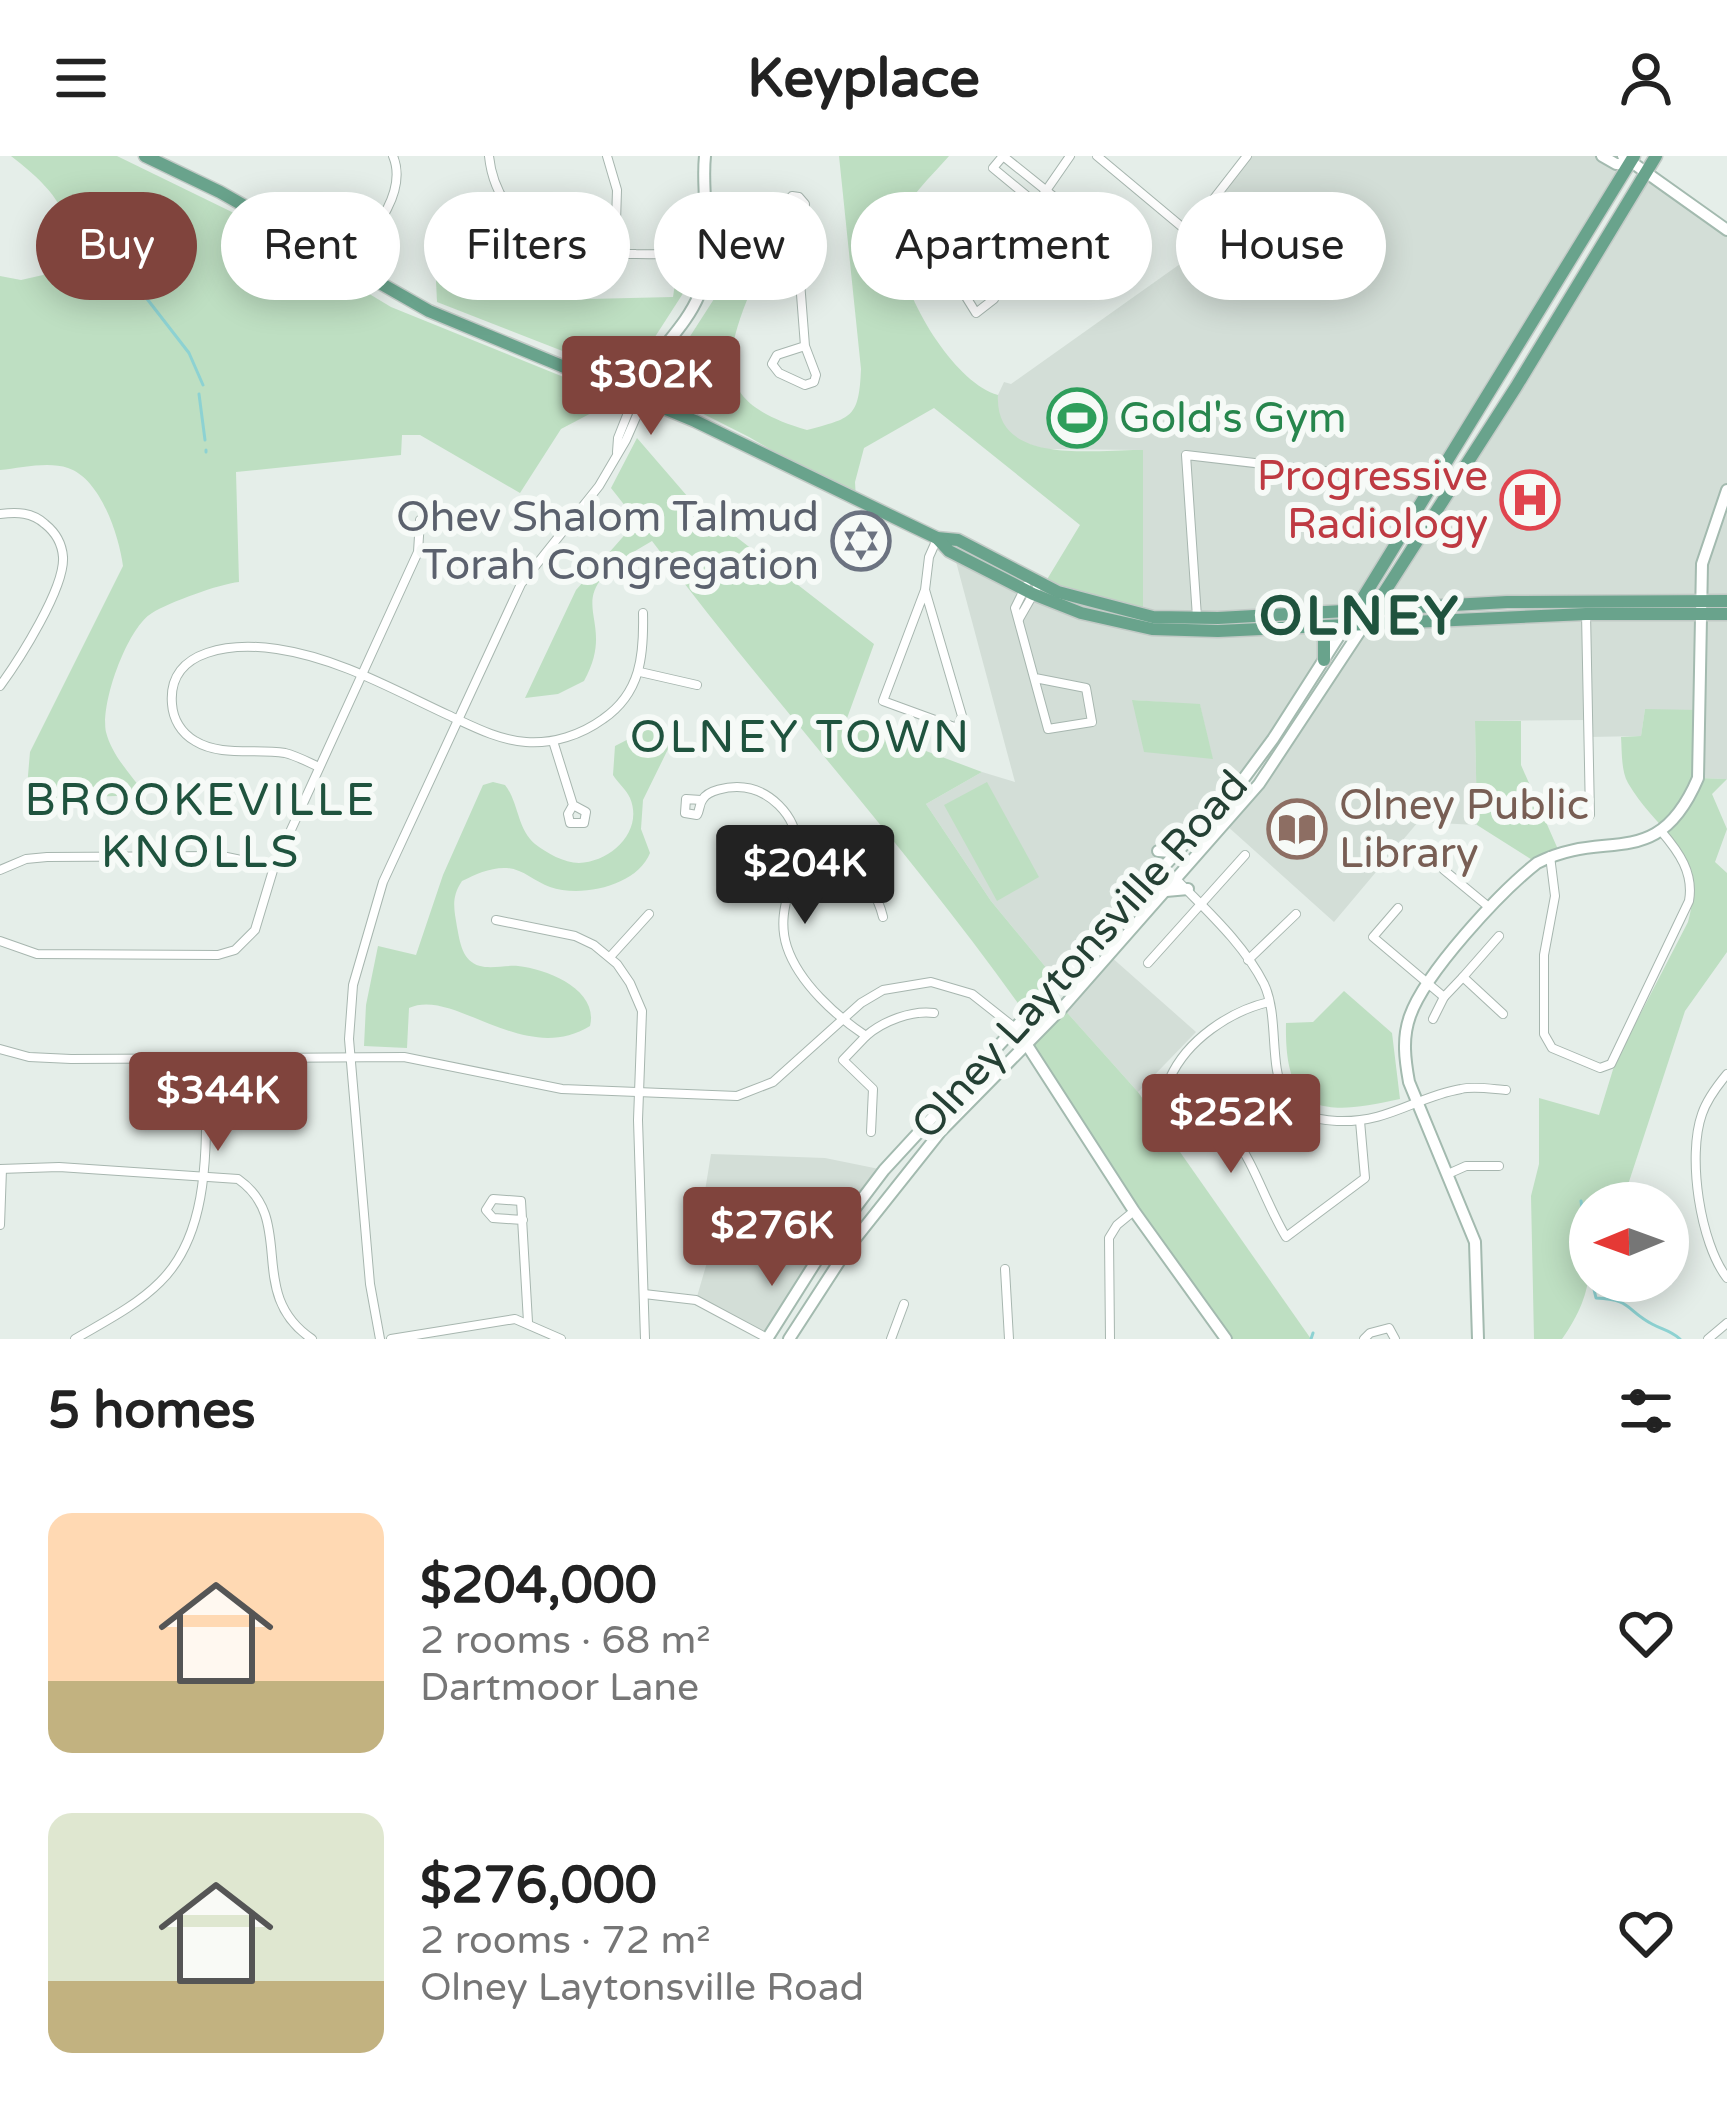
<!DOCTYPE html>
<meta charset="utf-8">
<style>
body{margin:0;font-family:"Varela Round",sans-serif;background:#f6f6f6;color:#222;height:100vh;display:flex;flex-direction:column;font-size:45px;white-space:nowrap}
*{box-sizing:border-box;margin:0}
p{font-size:39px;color:#767676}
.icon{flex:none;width:66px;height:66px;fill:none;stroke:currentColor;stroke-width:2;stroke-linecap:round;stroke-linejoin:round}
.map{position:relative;height:1183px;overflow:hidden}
.side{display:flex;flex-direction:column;background:#fff;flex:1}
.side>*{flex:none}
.hud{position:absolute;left:36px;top:36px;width:1656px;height:108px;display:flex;gap:24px}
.needle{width:78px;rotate:269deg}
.buttons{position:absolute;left:1569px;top:1026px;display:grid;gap:24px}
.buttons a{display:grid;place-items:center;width:120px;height:120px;border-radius:50%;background:#fff;box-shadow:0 6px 30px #0003;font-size:60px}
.price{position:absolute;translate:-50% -102px;padding:0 27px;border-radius:12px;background:#80443d;color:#fff;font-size:39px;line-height:78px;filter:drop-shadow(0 3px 6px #0008)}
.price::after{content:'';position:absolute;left:50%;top:72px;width:36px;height:27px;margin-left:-18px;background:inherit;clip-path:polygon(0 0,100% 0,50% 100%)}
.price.current{background:#222;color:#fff}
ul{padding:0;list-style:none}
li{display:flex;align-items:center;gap:36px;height:300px;padding:0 48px}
li span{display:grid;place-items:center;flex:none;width:336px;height:240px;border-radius:24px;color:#555}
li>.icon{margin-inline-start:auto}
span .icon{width:144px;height:144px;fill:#fffc;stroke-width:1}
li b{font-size:51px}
h2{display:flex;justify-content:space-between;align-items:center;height:144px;padding:0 48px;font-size:51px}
.pill{padding:0 42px;border-radius:54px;background:#fff;box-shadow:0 6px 30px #0003;font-size:42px;line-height:108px}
.pill.current{background:#80443d;color:#fff}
header{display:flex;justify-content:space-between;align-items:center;height:156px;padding:0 48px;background:#fff;font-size:54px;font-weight:700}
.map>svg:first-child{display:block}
.built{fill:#d3ded7;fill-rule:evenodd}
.green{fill:#bedfc2}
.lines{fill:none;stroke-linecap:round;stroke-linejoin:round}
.stream{stroke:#8dd2d2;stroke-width:3}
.street-casing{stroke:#a7b6af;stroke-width:10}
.secondary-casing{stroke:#a3baaf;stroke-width:14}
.primary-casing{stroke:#c2cac6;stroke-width:15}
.street{stroke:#fff;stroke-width:8}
.secondary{stroke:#fff;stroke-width:10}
.primary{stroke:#69a38c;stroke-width:12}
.labels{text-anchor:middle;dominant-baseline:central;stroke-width:12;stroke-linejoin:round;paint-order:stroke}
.leisure-label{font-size:42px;fill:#27864d;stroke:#f6faf7;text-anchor:start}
.health-label{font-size:42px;fill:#be3a42;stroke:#f6faf7;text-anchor:end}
.worship-label{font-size:42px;fill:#5b616d;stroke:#f6faf7;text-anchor:end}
.education-label{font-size:42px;fill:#785e54;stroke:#f6faf7;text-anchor:start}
.street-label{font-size:42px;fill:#244034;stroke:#f6faf7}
.neighbourhood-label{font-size:45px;letter-spacing:3px;fill:#1f533e;stroke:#f6faf7}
.district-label{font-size:54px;font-weight:bold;letter-spacing:3px;fill:#1f533e;stroke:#f6faf7}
</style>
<header><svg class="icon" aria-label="menu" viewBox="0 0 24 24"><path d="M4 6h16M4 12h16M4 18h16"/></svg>Keyplace<svg class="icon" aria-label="person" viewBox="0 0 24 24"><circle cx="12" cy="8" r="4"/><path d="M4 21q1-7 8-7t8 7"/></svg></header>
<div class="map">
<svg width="1727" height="1183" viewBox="0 0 1727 1183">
<rect width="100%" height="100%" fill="#e5eee9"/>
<g class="built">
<polygon points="1247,0 1615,0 1630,8 1356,454 1143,459 1142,294 1046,293 1020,286 1004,271 997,254 998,239 1004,226 1011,228 1204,91 1188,76"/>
<polygon points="1647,19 1727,74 1727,445 1374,452"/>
<path d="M955 402 1031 442 1152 473 1346 469 1261 601 1058 826 991 745 926 648 982 616 1015 626ZM1133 544 1200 549 1212 602Z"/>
<polygon points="1727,458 1727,623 1698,622 1645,553 1641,580 1589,581 1587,564 1475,565 1477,669 1418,666 1334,766 1226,669 1364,469"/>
<polygon points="1110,800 1196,876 1138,936 1063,852"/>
<polygon points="711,998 825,1002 884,1014 767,1182 696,1144 710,1096 704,1041"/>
</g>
<g class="green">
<path d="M11 0H117L238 59 391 151 618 243 561 273 520 337 420 279H402L401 299 236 316 239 426C219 428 170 446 152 457 127 472 100 548 106 576 112 600 132 620 146 639L26 643 30 596 123 410C119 380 101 323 68 312 48 305 21 312 0 314V120L21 124 43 119C95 72 51 31 11 0Z"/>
<path d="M839 0H949C932 20 906 42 899 69 887 118 950 226 998 239 994 311 1096 293 1143 294V459L1043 430 1080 369 934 252 864 292 855 326 856 343 749 281 660 236 669 213 714 143 747 144C718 217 725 250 807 274 852 262 859 262 861 213Z"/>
<polygon points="434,82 548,136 588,143 673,141 678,108 692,110 691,125 633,215 619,217 437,146"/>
<path d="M637 282 694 348 874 488 846 565 982 616 926 648 991 745 1058 826 1027 860C911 695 773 547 652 385 545 445 623 455 584 525L558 538 525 542 576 434 637 365 611 332Z"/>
<polygon points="1132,544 1200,548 1213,603 1144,596"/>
<path d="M1645 553 1699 554 1698 622 1727 623 1712 638 1727 673 1715 706 1727 717V796L1685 855 1622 1047H1590C1590 1105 1597 1134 1562 1183H1534L1531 1040 1539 1008V942L1599 959 1615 907 1688 766C1708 693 1659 680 1628 627 1621 615 1622 595 1621 581L1641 580Z"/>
<polygon points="1475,565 1521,565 1521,609 1560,698 1537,707 1477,669"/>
<path d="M652 571H662L670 589 643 644 641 673 650 697C637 730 581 742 550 731 535 726 523 713 507 712 491 711 476 718 462 725 451 741 454 753 457 771 460 786 462 805 480 810 491 813 507 809 518 810 548 813 599 834 590 870 523 911 454 831 409 852L407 892 364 890 366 849 378 790 416 799 443 719 483 629 493 626 505 629C519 647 517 673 535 688 547 697 564 707 579 707 611 706 644 675 630 642 626 633 618 627 613 619L615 590Z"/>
<polygon points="987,626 1039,721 997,745 944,649"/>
<path d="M1344 835 1392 877 1400 943C1323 960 1284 960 1286 867L1313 866Z"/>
<polygon points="1063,852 1138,936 1311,1183 1226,1183 1027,889"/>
</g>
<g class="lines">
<g class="stream">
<polyline points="104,41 127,117 189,197 203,229"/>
<polyline points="199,238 205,284"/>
<polyline points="206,294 206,296"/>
<polyline points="1581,1045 1590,1112"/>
<path d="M1592 1125 1596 1142C1631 1143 1626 1154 1652 1168 1663 1174 1670 1174 1680 1183"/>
<polyline points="1311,1183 1313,1177"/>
</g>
<defs>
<g id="street">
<path d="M489 0C493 41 522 78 561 91 585 99 612 97 636 98 691 99 743 97 797 92"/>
<polyline points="607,0 617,34 615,97"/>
<polygon points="1003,0 1094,73 1084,87 993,12"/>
<polyline points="1097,0 1188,76 1247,0"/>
<polyline points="795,61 784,52 792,40 799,41 805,48 803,56 795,61 805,190 777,199 772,208 779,217 805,229 814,226 816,219 805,190"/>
<path d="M346 110C369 81 409 38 393 0"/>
<polyline points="975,117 994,143 976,157 945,107 938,85 944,78 985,110"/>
<polyline points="957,127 1007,91 1070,0"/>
<polyline points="617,296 618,282 635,239"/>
<path d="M0 358C17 356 32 356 45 368 55 376 62 388 63 401 65 432 19 504 0 530"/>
<polyline points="1026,430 1015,452 1048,573 1092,566 1086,532 1035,522"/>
<polyline points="925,434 962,560 957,572 883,545 925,434 929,401 937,383"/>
<polyline points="1586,457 1590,659"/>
<polyline points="1197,461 1186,299 1433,328"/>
<polyline points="1019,463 1039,428"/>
<polyline points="640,516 697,529"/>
<polyline points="553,585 573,649 586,656 584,667 570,667 568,658 573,649"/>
<path d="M319 611C308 606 297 600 285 597 256 592 221 601 195 585 181 577 173 563 172 548 167 491 236 487 277 493 338 502 392 533 448 559 472 570 498 584 526 586 553 588 581 579 603 563 641 537 644 499 643 457"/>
<path d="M701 644 686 643 685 657 697 659C700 654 699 648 703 643 708 634 728 631 737 631 768 631 797 659 797 691 796 726 775 755 787 791 799 827 836 860 866 880L843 904 873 933 871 976"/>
<path d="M797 691C838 701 872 716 883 761"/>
<path d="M1550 700 1555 740 1544 799V878L1552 892 1600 912 1611 908 1689 745C1694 717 1679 696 1661 675"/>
<polyline points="0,714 26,703 47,701 222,700 274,711"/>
<polyline points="1444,714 1490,752"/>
<path d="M1176 723C1207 755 1243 787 1264 828 1287 877 1251 962 1337 965 1389 967 1415 941 1461 933 1474 930 1492 933 1506 934"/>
<polyline points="1398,752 1373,781 1444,841 1463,821 1503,858"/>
<polyline points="496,764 575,780 594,789 617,808 630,827 642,855 638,964 645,1183"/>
<polyline points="0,785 37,798 218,799 235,794 255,774 274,711 418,396 420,364"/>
<polyline points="610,801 649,758"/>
<polyline points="1248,804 1296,758"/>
<polyline points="1148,807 1245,699"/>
<polyline points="1463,821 1499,780"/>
<path d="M1269 846C1230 855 1187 884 1170 922 1180 956 1212 953 1232 978 1255 1008 1266 1048 1286 1081L1365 1022 1360 965"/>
<polyline points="1433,863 1444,841"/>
<path d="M866 880C883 865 912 854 934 857"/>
<polyline points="0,893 29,901 71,903 404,901 562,933 737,940 773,926 861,847 883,834 931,826 972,838 1015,872 1027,889"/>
<path d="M1727 918C1717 930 1707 943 1702 958 1687 1000 1700 1087 1727 1122"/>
<path d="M0 1013 59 1011 238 1023C298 1065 244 1137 312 1183"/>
<polyline points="1448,1018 1466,1010 1499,1010"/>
<polyline points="523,1064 493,1062 486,1054 493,1043 521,1045 528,1166"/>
<polyline points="0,1069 2,1013"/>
<polyline points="1005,1113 1009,1183"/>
<polyline points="644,1138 696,1144 767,1182"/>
<path d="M75 1183C104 1166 136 1150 160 1126 216 1071 204 973 207 902"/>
<polyline points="380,1183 370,1128 349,883 353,829 383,726 521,428 599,330 626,284 644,243"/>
<polyline points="391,1183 515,1163 561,1183"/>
<polyline points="891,1183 904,1148"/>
<polyline points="1110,1183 1109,1082 1117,1069 1134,1055"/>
<polyline points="1364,1183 1370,1177 1389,1172 1395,1183"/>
<polyline points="1708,1183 1727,1167"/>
</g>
<g id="secondary">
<polyline points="1602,0 1616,8 1630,8"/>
<polyline points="1623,0 1727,74"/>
<path d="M635 239C650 198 683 177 699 139 717 97 700 45 705 0"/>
<polyline points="644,243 659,199"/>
<polyline points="1158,695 1171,696 1179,692"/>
<polyline points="1166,735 1188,733"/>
<polyline points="1027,889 1134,1055 1226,1183"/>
<polyline points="767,1183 822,1096 884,1014 1239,629 1273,583 1346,469"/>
<polyline points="789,1183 848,1092 941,975 1063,851 1259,628 1364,469"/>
<path d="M1478 1183 1475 1086 1409 926C1405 904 1402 882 1410 860 1425 817 1500 736 1537 707 1606 671 1657 718 1698 622L1702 408 1727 334"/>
</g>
<g id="primary">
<polyline points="145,0 220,36 429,155 695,265 912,370 937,382 958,384 1058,436 1153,461 1218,462 1507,446 1727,445"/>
<polyline points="937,382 949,395 1033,438 1081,457 1152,473 1218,475 1586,458 1727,458"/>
<polyline points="1371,457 1516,231 1656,0"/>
<polyline points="1353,458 1634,0"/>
<polyline points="1309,471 1324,482 1324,504"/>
</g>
</defs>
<use href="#street" class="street-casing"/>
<use href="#secondary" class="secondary-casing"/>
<use href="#primary" class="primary-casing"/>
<use href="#street" class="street"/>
<use href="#secondary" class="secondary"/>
<use href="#primary" class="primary"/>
</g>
<defs>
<symbol id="stadium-ring" viewBox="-11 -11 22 22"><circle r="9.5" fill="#f6faf7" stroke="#2e9e5b" stroke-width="1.5"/><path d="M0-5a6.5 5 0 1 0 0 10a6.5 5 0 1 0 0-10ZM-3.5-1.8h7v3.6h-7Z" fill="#2e9e5b"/></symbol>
<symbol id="hospital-ring" viewBox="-11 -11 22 22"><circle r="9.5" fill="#f6faf7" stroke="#e0444e" stroke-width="1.5"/><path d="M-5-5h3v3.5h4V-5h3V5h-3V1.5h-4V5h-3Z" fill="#e0444e"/></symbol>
<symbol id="synagogue-ring" viewBox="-11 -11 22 22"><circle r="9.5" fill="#f6faf7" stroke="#6b7280" stroke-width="1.5"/><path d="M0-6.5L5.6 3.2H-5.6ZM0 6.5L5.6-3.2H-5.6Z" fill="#6b7280"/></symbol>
<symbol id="library-ring" viewBox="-11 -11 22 22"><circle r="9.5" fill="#f6faf7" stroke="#8d6e63" stroke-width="1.5"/><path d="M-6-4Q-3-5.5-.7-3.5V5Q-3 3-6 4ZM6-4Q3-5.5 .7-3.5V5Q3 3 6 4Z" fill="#8d6e63"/></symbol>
</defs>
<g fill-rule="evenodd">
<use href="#stadium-ring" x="1044" y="229" width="66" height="66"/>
<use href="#hospital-ring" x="1497" y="311" width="66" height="66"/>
<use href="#synagogue-ring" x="828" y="352" width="66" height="66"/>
<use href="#library-ring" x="1264" y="640" width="66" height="66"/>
</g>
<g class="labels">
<g class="leisure-label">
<text x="1119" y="262">Gold's Gym</text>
</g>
<g class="health-label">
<text x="1488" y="320">Progressive<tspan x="1488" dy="48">Radiology</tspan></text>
</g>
<g class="worship-label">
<text x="819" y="361">Ohev Shalom Talmud<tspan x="819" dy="48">Torah Congregation</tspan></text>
</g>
<g class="education-label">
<text x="1339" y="649">Olney Public<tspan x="1339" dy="48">Library</tspan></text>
</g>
<g class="street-label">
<text transform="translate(1080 799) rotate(-48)">Olney Laytonsville Road</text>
</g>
<g class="neighbourhood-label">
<text x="801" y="582">OLNEY TOWN</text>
<text x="201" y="645">BROOKEVILLE<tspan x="201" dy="52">KNOLLS</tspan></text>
</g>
<g class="district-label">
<text x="1360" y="460">OLNEY</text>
</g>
</g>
</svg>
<div class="buttons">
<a><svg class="needle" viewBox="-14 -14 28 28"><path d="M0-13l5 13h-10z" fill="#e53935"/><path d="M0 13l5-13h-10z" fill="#767676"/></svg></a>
</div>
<b class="price" style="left:651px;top:282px">$302K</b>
<b class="price current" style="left:805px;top:771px">$204K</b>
<b class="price" style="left:218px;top:998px">$344K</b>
<b class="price" style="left:1231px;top:1020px">$252K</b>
<b class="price" style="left:772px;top:1133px">$276K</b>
<div class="hud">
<a class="pill current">Buy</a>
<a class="pill">Rent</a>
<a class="pill">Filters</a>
<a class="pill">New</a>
<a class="pill">Apartment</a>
<a class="pill">House</a>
</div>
</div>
<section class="side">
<h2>5 homes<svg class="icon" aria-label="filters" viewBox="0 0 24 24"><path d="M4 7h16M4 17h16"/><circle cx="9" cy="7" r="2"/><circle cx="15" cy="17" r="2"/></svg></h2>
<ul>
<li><span style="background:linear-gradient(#ffd9b3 70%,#c2b280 0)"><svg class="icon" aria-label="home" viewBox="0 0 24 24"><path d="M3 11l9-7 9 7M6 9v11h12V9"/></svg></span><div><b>$204,000</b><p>2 rooms · 68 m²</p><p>Dartmoor Lane</p></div><svg class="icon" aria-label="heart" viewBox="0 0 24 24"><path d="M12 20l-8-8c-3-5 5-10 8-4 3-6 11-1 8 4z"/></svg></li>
<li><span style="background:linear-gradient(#dfe7d0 70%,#c2b280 0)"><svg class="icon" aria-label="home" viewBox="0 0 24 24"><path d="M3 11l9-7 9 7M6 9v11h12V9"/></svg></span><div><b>$276,000</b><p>2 rooms · 72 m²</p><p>Olney Laytonsville Road</p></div><svg class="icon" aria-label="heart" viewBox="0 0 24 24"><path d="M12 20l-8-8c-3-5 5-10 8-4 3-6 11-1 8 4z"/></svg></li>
</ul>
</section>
